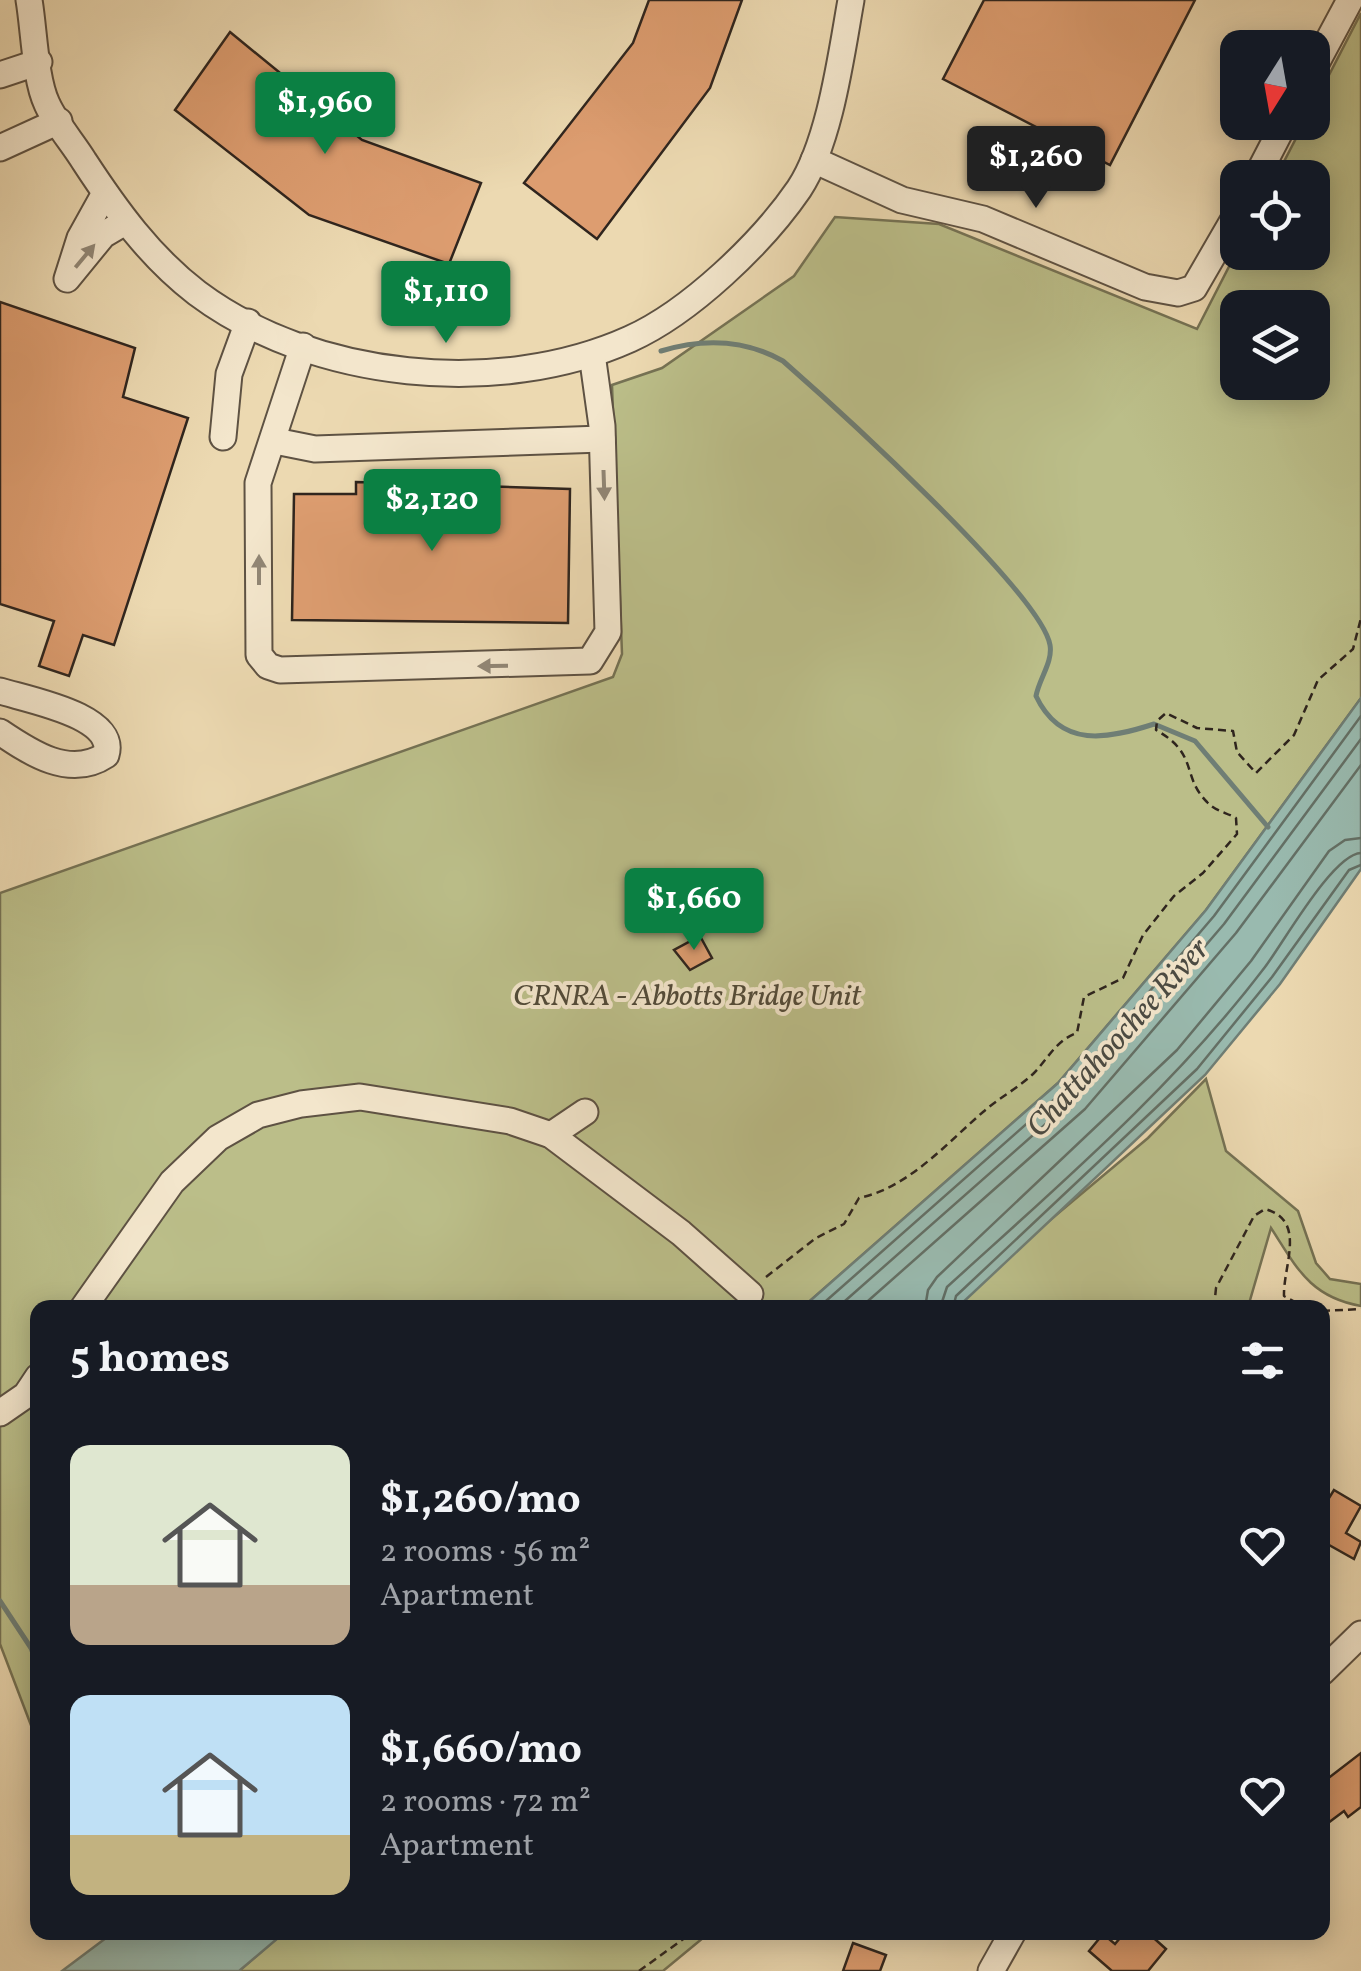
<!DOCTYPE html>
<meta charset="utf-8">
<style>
body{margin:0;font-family:Vollkorn,serif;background:#20242c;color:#f1f3f6;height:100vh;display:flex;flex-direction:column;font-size:38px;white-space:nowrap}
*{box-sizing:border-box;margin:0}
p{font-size:32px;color:#9ea1a6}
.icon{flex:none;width:55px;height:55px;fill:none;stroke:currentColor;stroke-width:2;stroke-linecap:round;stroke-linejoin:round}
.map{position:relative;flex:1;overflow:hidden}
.details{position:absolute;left:30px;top:1300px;width:1300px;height:640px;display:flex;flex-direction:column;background:#171b24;border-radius:20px;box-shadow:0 5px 25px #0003}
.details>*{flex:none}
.needle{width:65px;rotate:191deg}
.fabs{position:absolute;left:1220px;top:30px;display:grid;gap:20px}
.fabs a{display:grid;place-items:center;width:110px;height:110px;border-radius:20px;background:#171b24;box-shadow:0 5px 25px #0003;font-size:50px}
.price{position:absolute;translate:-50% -85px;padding:0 22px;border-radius:10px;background:#0b8043;color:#fff;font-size:32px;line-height:65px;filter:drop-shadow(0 2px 5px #0008)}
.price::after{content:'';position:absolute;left:50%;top:60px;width:30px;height:22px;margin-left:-15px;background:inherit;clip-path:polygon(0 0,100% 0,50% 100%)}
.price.current{background:#222;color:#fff}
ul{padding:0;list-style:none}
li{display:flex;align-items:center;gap:30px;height:250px;padding:0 40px}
li span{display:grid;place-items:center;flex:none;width:280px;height:200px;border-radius:20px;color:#555}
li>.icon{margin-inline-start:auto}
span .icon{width:120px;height:120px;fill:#fffc;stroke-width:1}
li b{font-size:42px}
h2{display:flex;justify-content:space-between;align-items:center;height:120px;padding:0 40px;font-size:42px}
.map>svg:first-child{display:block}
.green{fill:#bbbe89;stroke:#757254;stroke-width:2.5;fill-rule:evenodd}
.water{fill:#99baaf;stroke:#6f7e75;stroke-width:2.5}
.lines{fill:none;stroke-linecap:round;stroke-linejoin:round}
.shore{stroke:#647066;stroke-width:2.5}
.stream{stroke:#6f7e75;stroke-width:5}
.building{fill:#dd9d70;stroke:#2f251e;stroke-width:2.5}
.minor-casing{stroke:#5e5243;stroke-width:29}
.path{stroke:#2f251e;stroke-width:2.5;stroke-dasharray:8 5;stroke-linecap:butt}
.minor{stroke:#f3e6cc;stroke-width:25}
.oneway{fill:#918675}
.labels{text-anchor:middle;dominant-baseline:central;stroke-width:8;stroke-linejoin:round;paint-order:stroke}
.park-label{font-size:30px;font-style:italic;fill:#524b39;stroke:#f3e6cc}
.water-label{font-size:32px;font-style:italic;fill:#4a4a42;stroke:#f3e6cc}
</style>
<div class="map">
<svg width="1361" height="1971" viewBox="0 0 1361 1971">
<rect width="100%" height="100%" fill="#ecd9b1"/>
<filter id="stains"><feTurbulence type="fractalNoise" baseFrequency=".002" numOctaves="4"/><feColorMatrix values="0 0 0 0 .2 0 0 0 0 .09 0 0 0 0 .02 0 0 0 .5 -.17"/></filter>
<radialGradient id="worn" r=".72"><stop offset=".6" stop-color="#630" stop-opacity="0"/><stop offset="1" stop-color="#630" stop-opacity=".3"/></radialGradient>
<g class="green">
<path d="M1361 13V698L1206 910 1058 1083 803 1307 38 1308 37 1741 0 1644V893L613 677 622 654 612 385 662 368 794 276 835 217 939 224 1197 329 1237 251 1312 252V178L1276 177 1304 123 1312 122 1313 106ZM1238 308H1312V382H1238Z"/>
<path d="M1206 1079 1226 1151 1298 1211 1316 1263 1330 1279 1361 1284V1306C1310 1297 1297 1268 1271 1228L1248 1307 945 1308 1148 1138Z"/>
<polygon points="283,1933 709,1933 663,1971 239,1971"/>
</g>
<g class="water">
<polygon points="1361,698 1361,869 1280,984 1205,1075 958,1307 803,1307 1058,1083 1206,910"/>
<polygon points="114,1932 284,1932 284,1933 239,1971 62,1971"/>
</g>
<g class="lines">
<g class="shore">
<polyline points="818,1308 1066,1089 1214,916 1361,716"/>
<polyline points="837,1308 1074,1099 1224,924 1361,739"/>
<polyline points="860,1308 1085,1109 1236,933 1361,765"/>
<polyline points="925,1308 928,1290 937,1277 1177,1050 1251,961 1329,851 1345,840 1361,838"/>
<path d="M940 1308 947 1287C1058 1186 1174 1087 1265 967 1284 942 1333 854 1361 853"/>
<polyline points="953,1308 956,1296 1197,1069 1272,977 1349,870 1361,865"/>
</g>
<g class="stream">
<path d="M661 351C704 338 744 339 783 361 832 404 1041 593 1050 645 1053 662 1039 679 1036 696 1061 749 1108 739 1154 724L1195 741 1268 827"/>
<polyline points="0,1601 31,1648 38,1667"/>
</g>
</g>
<g class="building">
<polygon points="649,0 742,0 710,88 597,239 524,183 633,43"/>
<polygon points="984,0 1195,0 1110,165 943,79"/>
<polygon points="230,32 362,140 481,183 449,264 309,215 175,110"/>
<polygon points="0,302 135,348 123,397 188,418 114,645 83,635 69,676 39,666 54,621 0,604"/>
<polygon points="356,482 570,489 568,623 292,620 294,494 356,494"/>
<polygon points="700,936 712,958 690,970 674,950"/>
<polygon points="1334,1490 1361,1506 1346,1533 1361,1542 1354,1559 1322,1541 1322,1509"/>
<polygon points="1361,1753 1361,1807 1348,1817 1344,1811 1328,1823 1322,1816 1322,1783"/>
<polygon points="1125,1932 1147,1932 1166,1949 1148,1971 1112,1971 1089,1951 1103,1934 1115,1944"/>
<polygon points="853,1943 886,1955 880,1971 843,1971"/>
</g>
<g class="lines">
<defs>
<g id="minor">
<path d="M29 0C34 29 35 79 47 104 56 124 73 143 84 161 116 210 150 257 197 293 313 380 499 398 630 339 690 312 762 243 799 189 830 142 841 56 851 0"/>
<polyline points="1312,71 1350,0"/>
<polyline points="0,75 39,62"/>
<polyline points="0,148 59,121"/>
<polyline points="814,160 902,200 983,219 1145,287 1178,293 1194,288 1238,212"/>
<polyline points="1256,178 1285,122"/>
<polyline points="105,193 80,238 67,279 103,235 125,222"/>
<polyline points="303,346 258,483 259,655 268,666 280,670 590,661 608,632 602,426 592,354"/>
<polyline points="223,437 229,374 248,322"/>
<polyline points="275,441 315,449 602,439"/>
<path d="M0 691C29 700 118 716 106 755 70 779 31 753 0 732"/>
<polyline points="551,1135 585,1112"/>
<polyline points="83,1308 172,1182 218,1138 258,1115 301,1104 360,1097 510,1121 551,1135 681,1233 750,1294"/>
<polyline points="0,1413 26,1395 38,1377"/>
<polyline points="1322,1672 1361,1634"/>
<polyline points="991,1971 1013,1932"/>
</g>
</defs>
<use href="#minor" class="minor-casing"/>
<g class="path">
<path d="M766 1277 816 1238 844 1224 859 1198C908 1188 946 1144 983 1112 999 1098 1018 1088 1033 1074 1048 1059 1056 1040 1077 1033L1084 997 1123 978 1143 935 1174 896 1203 873 1237 834 1236 818C1225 812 1215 811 1207 802 1181 776 1199 754 1156 730L1157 721 1166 713 1197 728 1233 731 1237 752 1256 773 1294 735 1318 680 1353 649 1361 618"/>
<path d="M1214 1308 1216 1288 1254 1216 1265 1209C1307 1220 1283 1266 1284 1296L1306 1308"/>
<polyline points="1322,1311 1361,1309"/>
<polyline points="639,1971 693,1932"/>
</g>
<use href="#minor" class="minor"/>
</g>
<defs><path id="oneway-solid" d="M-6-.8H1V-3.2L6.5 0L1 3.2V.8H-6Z" transform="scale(2.5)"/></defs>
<g class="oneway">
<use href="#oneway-solid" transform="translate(85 256) rotate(-50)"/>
<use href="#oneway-solid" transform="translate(604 485) rotate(88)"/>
<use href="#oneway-solid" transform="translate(259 570) rotate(-90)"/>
<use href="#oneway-solid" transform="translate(493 666) rotate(179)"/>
</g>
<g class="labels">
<g class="park-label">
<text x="687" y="997">CRNRA - Abbotts Bridge Unit</text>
</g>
<g class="water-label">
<text transform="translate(1119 1039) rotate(-48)">Chattahoochee River</text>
</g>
</g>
<rect width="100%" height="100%" filter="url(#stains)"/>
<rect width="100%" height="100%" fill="url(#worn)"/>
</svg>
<div class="fabs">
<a><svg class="needle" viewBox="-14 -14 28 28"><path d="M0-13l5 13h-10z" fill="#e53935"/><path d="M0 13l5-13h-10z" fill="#9ea1a6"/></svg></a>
<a><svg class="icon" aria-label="locate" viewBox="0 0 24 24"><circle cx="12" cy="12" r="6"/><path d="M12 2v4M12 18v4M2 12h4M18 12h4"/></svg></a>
<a><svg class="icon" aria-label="layers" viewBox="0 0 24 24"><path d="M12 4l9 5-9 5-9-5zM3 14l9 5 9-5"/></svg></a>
</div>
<b class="price" style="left:325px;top:157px">$1,960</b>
<b class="price current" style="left:1036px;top:211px">$1,260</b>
<b class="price" style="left:446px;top:346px">$1,110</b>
<b class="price" style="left:432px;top:554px">$2,120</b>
<b class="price" style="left:694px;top:953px">$1,660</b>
<section class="details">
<h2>5 homes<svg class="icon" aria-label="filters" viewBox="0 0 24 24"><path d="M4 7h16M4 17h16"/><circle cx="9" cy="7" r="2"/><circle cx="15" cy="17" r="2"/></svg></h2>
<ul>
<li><span style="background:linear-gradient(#dfe7d0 70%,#b9a48a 0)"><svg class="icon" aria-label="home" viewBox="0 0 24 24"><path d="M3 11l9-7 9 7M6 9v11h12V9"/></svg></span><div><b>$1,260/mo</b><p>2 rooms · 56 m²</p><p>Apartment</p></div><svg class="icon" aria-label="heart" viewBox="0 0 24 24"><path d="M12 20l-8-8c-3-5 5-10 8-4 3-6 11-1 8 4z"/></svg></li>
<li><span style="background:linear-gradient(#bfe0f5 70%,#c2b280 0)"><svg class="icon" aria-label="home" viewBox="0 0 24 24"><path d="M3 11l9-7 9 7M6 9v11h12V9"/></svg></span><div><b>$1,660/mo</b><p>2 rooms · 72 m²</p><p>Apartment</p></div><svg class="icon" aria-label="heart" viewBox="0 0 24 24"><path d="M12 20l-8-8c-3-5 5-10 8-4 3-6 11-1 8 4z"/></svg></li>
</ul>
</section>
</div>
